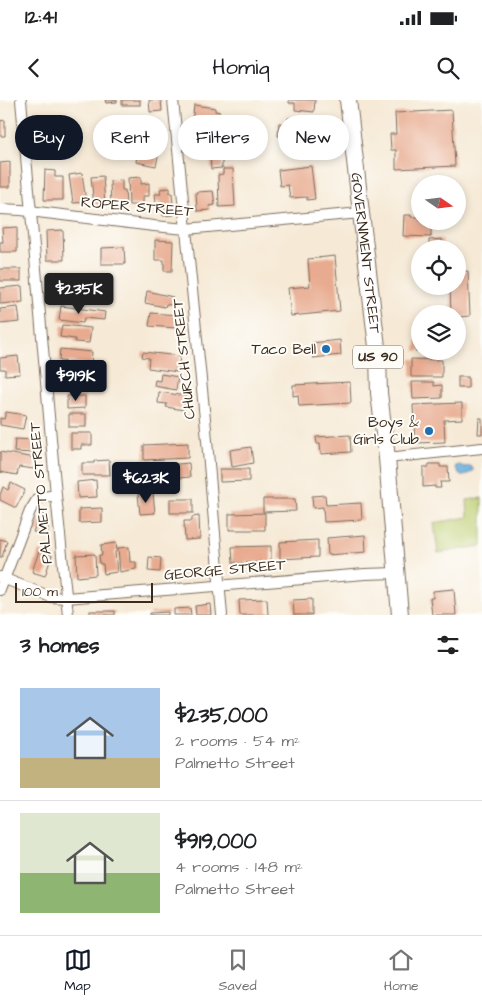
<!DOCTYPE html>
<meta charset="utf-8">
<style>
body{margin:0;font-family:"Architects Daughter",sans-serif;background:#f2f2f2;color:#202124;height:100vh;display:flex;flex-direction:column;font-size:19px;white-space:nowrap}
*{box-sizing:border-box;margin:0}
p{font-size:16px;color:#757577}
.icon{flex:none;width:28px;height:28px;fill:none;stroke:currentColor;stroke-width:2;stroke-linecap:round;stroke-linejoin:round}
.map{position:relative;height:515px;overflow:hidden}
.drawer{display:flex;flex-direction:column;background:#fff;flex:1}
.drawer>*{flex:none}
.hud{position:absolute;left:15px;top:15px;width:452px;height:45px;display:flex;gap:10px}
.needle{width:32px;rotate:104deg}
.fabs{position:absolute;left:411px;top:75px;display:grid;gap:10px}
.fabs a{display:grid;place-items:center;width:55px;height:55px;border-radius:50%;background:#fff;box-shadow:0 2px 8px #0003;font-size:25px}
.scale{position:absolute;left:15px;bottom:12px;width:138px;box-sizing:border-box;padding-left:5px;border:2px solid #3b2a1e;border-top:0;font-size:14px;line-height:18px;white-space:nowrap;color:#3b2a1e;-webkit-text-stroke:4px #fdfcf7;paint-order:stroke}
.price{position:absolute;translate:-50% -42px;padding:0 11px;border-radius:5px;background:#111827;color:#fff;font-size:16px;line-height:32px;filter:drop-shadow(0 1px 2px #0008)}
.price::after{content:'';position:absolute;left:50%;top:30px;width:15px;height:11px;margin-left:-8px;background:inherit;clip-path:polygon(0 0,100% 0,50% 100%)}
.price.selected{background:#222;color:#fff}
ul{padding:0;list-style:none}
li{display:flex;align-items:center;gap:15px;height:125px;padding:0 20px}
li+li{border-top:1px solid #e0e0e0}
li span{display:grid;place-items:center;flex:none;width:140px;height:100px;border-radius:0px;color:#555}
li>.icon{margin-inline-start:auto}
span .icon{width:60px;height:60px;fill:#fffc;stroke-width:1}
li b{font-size:21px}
h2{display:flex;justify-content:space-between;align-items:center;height:60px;padding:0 20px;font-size:21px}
.pill{padding:0 18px;border-radius:22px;background:#fff;box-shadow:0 2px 8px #0003;font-size:18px;line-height:45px}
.pill.selected{background:#111827;color:#fff}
.status{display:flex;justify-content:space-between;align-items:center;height:35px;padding:0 25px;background:#fff;direction:ltr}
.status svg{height:14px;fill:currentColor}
header{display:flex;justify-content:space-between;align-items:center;height:65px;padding:0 20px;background:#fff;font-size:22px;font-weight:600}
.tabs{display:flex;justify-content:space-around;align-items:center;height:70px;border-top:1px solid #e0e0e0;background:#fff;font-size:14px;color:#757577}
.tabs a{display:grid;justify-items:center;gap:2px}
.tabs .selected{color:#111827}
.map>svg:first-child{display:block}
.green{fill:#bccd70;stroke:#7c7c47}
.water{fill:#6ab1e1;stroke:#526e80}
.building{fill:#e8ab90}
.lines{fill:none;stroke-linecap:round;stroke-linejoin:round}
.street-casing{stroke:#7c6d5e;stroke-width:12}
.primary-casing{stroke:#7c6d5e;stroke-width:18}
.street{stroke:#fff;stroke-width:10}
.primary{stroke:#fff;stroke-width:16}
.poi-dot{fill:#1f6fb2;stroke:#fdfcf7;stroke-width:2}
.labels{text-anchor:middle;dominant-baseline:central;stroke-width:4;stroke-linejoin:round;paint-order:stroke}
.shield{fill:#fdfcf7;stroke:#75695f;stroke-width:1}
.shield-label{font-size:14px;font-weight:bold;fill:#3b2a1e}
.street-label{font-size:15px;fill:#3b2a1e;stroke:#fdfcf7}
.poi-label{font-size:15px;fill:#3b2a1e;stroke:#fdfcf7;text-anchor:end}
</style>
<div class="status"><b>12:41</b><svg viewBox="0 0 49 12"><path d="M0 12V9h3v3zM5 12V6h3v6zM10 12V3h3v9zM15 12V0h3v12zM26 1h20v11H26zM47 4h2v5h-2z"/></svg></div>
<header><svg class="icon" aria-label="back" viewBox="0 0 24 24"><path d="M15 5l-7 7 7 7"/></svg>Homiq<svg class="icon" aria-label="search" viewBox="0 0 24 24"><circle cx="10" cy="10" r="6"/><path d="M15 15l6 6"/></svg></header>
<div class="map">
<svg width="482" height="515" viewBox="0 0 482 515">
<rect width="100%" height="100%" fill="#fdfcf7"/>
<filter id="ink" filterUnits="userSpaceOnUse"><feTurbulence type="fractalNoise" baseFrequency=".02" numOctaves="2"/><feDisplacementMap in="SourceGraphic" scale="10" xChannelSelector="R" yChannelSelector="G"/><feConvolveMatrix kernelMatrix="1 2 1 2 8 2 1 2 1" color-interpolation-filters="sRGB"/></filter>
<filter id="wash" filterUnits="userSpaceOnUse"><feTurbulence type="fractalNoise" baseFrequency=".0096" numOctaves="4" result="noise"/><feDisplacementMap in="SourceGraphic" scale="20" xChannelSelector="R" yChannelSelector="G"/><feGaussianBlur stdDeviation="1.12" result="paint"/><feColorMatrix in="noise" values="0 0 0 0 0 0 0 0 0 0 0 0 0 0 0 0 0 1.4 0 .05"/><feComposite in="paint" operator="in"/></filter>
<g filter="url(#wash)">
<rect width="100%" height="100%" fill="#f6e9d5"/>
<polygon class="green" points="482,398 482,446 438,453 434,423 468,417 467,400"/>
<polygon class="water" points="460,365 464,367 471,366 473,369 473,371 464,376 461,376 455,367 456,366"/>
<g id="blocks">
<g class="building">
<polygon points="105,0 117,0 117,2 106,3"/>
<rect x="122" y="0" width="18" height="5"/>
<polygon points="149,0 161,0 162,11 150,12"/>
<polygon points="289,0 315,0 314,12 295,10 295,3 289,3"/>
<polygon points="194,5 215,8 215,11 220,12 218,26 192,23"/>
<polygon points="452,10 455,66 396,69 396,50 391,50 390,34 396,34 395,13"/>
<polygon points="288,18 315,21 312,40 307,39 306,45 301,44 301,38 278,36 279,23 287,24"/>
<polygon points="40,19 66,23 64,34 39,31"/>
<polygon points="5,20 5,36 0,36 0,21"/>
<polygon points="128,28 158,34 155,47 126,40"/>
<polygon points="217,31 218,41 226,40 227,49 196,51 195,33"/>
<polygon points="43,42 70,45 69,56 42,53"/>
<polygon points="138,48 159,52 156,66 136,62"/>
<polygon points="222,54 222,68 211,69 210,55"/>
<polygon points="10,62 10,87 0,87 0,63"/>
<polygon points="311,66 315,99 307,100 307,97 290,98 288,85 280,86 278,70"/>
<polygon points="223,69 233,69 235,106 219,107 218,75 223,74"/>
<polygon points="45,70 55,71 55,77 63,77 63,100 44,100"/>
<polygon points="82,73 86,102 73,103 69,75"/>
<polygon points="103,76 105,105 94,106 91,77"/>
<polygon points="141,77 141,84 149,83 149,96 143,96 143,105 129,105 128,78"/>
<polygon points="122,80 122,90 125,90 126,106 111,107 110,81"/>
<polygon points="170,88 170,93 172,93 174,115 163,116 162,104 160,104 160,102 156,102 155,94 161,94 160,89"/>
<polygon points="213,91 215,105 209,106 210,110 197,111 196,92"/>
<polygon points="404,115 411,115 411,117 420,117 420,121 436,121 436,129 431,129 431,137 403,136"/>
<polygon points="17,127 17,152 0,152 0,142 3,142 2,128"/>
<polygon points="63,130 64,160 47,160 46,131"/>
<polygon points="442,139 443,149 429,149 429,140"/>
<polygon points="155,140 173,141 172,171 164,171 164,160 155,160"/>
<polygon points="124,147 125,164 101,164 101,148"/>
<polygon points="335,156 340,211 291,216 288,188 310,186 308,159"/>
<rect x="0" y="169" width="21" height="12"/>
<polygon points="468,171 470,216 458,217 458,214 451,214 450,186 458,186 458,172"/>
<polygon points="22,186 23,202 0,204 0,188"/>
<polygon points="147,191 173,197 171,205 166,204 165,207 145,203"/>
<polygon points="61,206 105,212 104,220 84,218 83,223 59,220"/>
<polygon points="18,207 20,222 0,224 0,209"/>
<polygon points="151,213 178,215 177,228 149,226"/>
<polygon points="62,225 91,228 89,243 75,242 75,239 60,237"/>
<polygon points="418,228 420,228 420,251 415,251"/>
<polygon points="340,240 341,255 313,258 311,243"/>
<polygon points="60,249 92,252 91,264 59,261"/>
<polygon points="143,252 180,256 178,272 148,268 149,258 142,257"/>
<polygon points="18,256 20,274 5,275 5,269 0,269 0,258"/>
<polygon points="411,259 442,260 442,277 411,277"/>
<rect x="64" y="271" width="21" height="19"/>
<polygon points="161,274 178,277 176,290 154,286 155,280 160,281"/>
<rect x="458" y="277" width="10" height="11"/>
<polygon points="350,282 351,303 299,306 298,295 293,296 293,285"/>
<polygon points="412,282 434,282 434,286 442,285 442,298 413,299"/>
<polygon points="159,292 186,296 184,310 166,307 167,304 158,303"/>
<polygon points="67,296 85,296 85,308 67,309"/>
<polygon points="462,303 462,319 444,320 445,342 415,343 413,305"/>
<polygon points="6,312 26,315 23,329 0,325 0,318 4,319"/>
<rect x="69" y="314" width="17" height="13"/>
<polygon points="479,318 482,318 482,334 478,334"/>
<polygon points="71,333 92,333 92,345 81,345 81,349 71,349"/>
<polygon points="350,335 351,352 321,354 320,344 317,344 316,337"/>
<polygon points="15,339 35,340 34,353 14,352"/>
<polygon points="188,343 188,358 144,360 144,345"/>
<polygon points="251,347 253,363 232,367 230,350"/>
<polygon points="0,352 36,358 34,369 19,367 17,375 0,372"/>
<polygon points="109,360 110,375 82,375 82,363 94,363 94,361"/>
<polygon points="189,363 190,377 168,379 167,365"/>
<polygon points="429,364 440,364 440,367 448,367 449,382 440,382 441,388 435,388 435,386 423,387 423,367 429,367"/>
<polygon points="151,366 153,389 139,390 138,367"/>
<polygon points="220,369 249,369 249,381 220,382"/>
<polygon points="96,380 97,397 78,398 77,382"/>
<polygon points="11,383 25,390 16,408 0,400 0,395 3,387 8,390"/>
<polygon points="153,393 155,413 140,414 138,394"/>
<polygon points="325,395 326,405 361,403 362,420 324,422 323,407 313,408 312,396"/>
<rect x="170" y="399" width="23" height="14"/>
<polygon points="263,399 295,399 296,411 263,412"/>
<polygon points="102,408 102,422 79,423 79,409"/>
<polygon points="265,413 265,430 229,430 229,414"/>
<polygon points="42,415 48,415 48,433 33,432 38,419 42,421"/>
<polygon points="199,416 200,439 185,440 184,421 192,421 192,417"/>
<polygon points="365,435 366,452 328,455 327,438"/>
<polygon points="0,439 7,441 2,457 0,457"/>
<polygon points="318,440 318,457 280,459 280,442"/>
<polygon points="116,443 117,451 115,452 117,472 104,474 103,464 100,464 99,455 102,455 101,445"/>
<polygon points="271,446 271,462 233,463 232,447"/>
<polygon points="129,447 130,462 136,462 136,469 120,472 118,448"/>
<polygon points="39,451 52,455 45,476 32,472"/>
<polygon points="95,454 96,475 77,477 76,455"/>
<polygon points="149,457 161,458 160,472 148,471"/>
<polygon points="454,489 456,515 432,515 430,498 433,498 433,491"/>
<polygon points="267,499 268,515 240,515 239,500"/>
<polygon points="312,499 312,515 294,515 293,500"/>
<polygon points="210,504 211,515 196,515 195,506"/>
<polygon points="190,508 191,515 174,515 174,509"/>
<rect x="90" y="511" width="25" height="4"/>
<polygon points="168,512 168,515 150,515 150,513"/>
</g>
</g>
</g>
<g filter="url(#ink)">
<use href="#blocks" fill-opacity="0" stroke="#7c6d5e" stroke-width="1"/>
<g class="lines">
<defs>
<g id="street">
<polyline points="21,0 56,395 68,515"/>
<polyline points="173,0 206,329 222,515"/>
<polyline points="0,109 21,110 154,126 186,129 361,113"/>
<polyline points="387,358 482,348"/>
<polyline points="0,477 51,497 66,498 365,474 396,473"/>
<polyline points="0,490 30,411 38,398 56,395"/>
</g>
<g id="primary">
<path id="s1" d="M348 0 361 113 378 255 379 293 387 358 400 515"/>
</g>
</defs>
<use href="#street" class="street-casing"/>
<use href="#primary" class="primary-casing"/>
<use href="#street" class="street"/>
<use href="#primary" class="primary"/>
</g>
</g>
<g class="poi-dot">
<circle cx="326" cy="249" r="5"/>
<circle cx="429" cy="331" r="5"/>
</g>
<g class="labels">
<rect class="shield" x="353" y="245.5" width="50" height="23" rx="4"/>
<g class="shield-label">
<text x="378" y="257">US 90</text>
</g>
<g class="street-label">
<text transform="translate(137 107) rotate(5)">ROPER STREET</text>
<text stroke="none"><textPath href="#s1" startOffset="154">GOVERNMENT STREET</textPath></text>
<text transform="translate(184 259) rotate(-96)">CHURCH STREET</text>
<text transform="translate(41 393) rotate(-95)">PALMETTO STREET</text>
<text transform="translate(225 470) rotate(-5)">GEORGE STREET</text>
</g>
<g class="poi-label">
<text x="316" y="249">Taco Bell</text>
<text x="419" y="322">Boys &amp;<tspan x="419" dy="17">Girls Club</tspan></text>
</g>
</g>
</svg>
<div class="fabs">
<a><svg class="needle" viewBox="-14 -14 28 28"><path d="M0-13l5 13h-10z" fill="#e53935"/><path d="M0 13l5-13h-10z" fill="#757577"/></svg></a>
<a><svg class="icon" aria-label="locate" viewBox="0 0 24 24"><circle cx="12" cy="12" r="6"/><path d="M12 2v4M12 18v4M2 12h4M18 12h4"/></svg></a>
<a><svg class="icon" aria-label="layers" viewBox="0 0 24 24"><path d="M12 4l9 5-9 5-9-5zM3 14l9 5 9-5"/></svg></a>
</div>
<div class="scale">100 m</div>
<b class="price selected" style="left:79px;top:215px">$235K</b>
<b class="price" style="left:76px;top:302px">$919K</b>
<b class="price" style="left:146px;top:404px">$623K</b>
<div class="hud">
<a class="pill selected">Buy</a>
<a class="pill">Rent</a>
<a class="pill">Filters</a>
<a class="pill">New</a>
</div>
</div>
<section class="drawer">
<h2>3 homes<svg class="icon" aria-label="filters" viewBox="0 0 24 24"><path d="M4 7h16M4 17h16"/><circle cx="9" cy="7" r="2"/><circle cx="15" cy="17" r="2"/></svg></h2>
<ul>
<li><span style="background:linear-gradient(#a9c7e8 70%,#c2b280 0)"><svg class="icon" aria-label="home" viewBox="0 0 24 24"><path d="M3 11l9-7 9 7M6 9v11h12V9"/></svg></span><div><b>$235,000</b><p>2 rooms · 54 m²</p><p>Palmetto Street</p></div></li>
<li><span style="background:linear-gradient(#dfe7d0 60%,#8fb573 0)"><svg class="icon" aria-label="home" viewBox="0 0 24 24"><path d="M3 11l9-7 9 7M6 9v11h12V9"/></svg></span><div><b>$919,000</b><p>4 rooms · 148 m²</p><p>Palmetto Street</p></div></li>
</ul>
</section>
<nav class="tabs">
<a class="selected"><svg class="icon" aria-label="map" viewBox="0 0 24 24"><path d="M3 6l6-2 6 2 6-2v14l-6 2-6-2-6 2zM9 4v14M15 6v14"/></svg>Map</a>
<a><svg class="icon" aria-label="saved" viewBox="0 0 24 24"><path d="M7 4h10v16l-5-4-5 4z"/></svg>Saved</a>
<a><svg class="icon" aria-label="home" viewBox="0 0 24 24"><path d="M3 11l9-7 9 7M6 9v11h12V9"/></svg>Home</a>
</nav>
